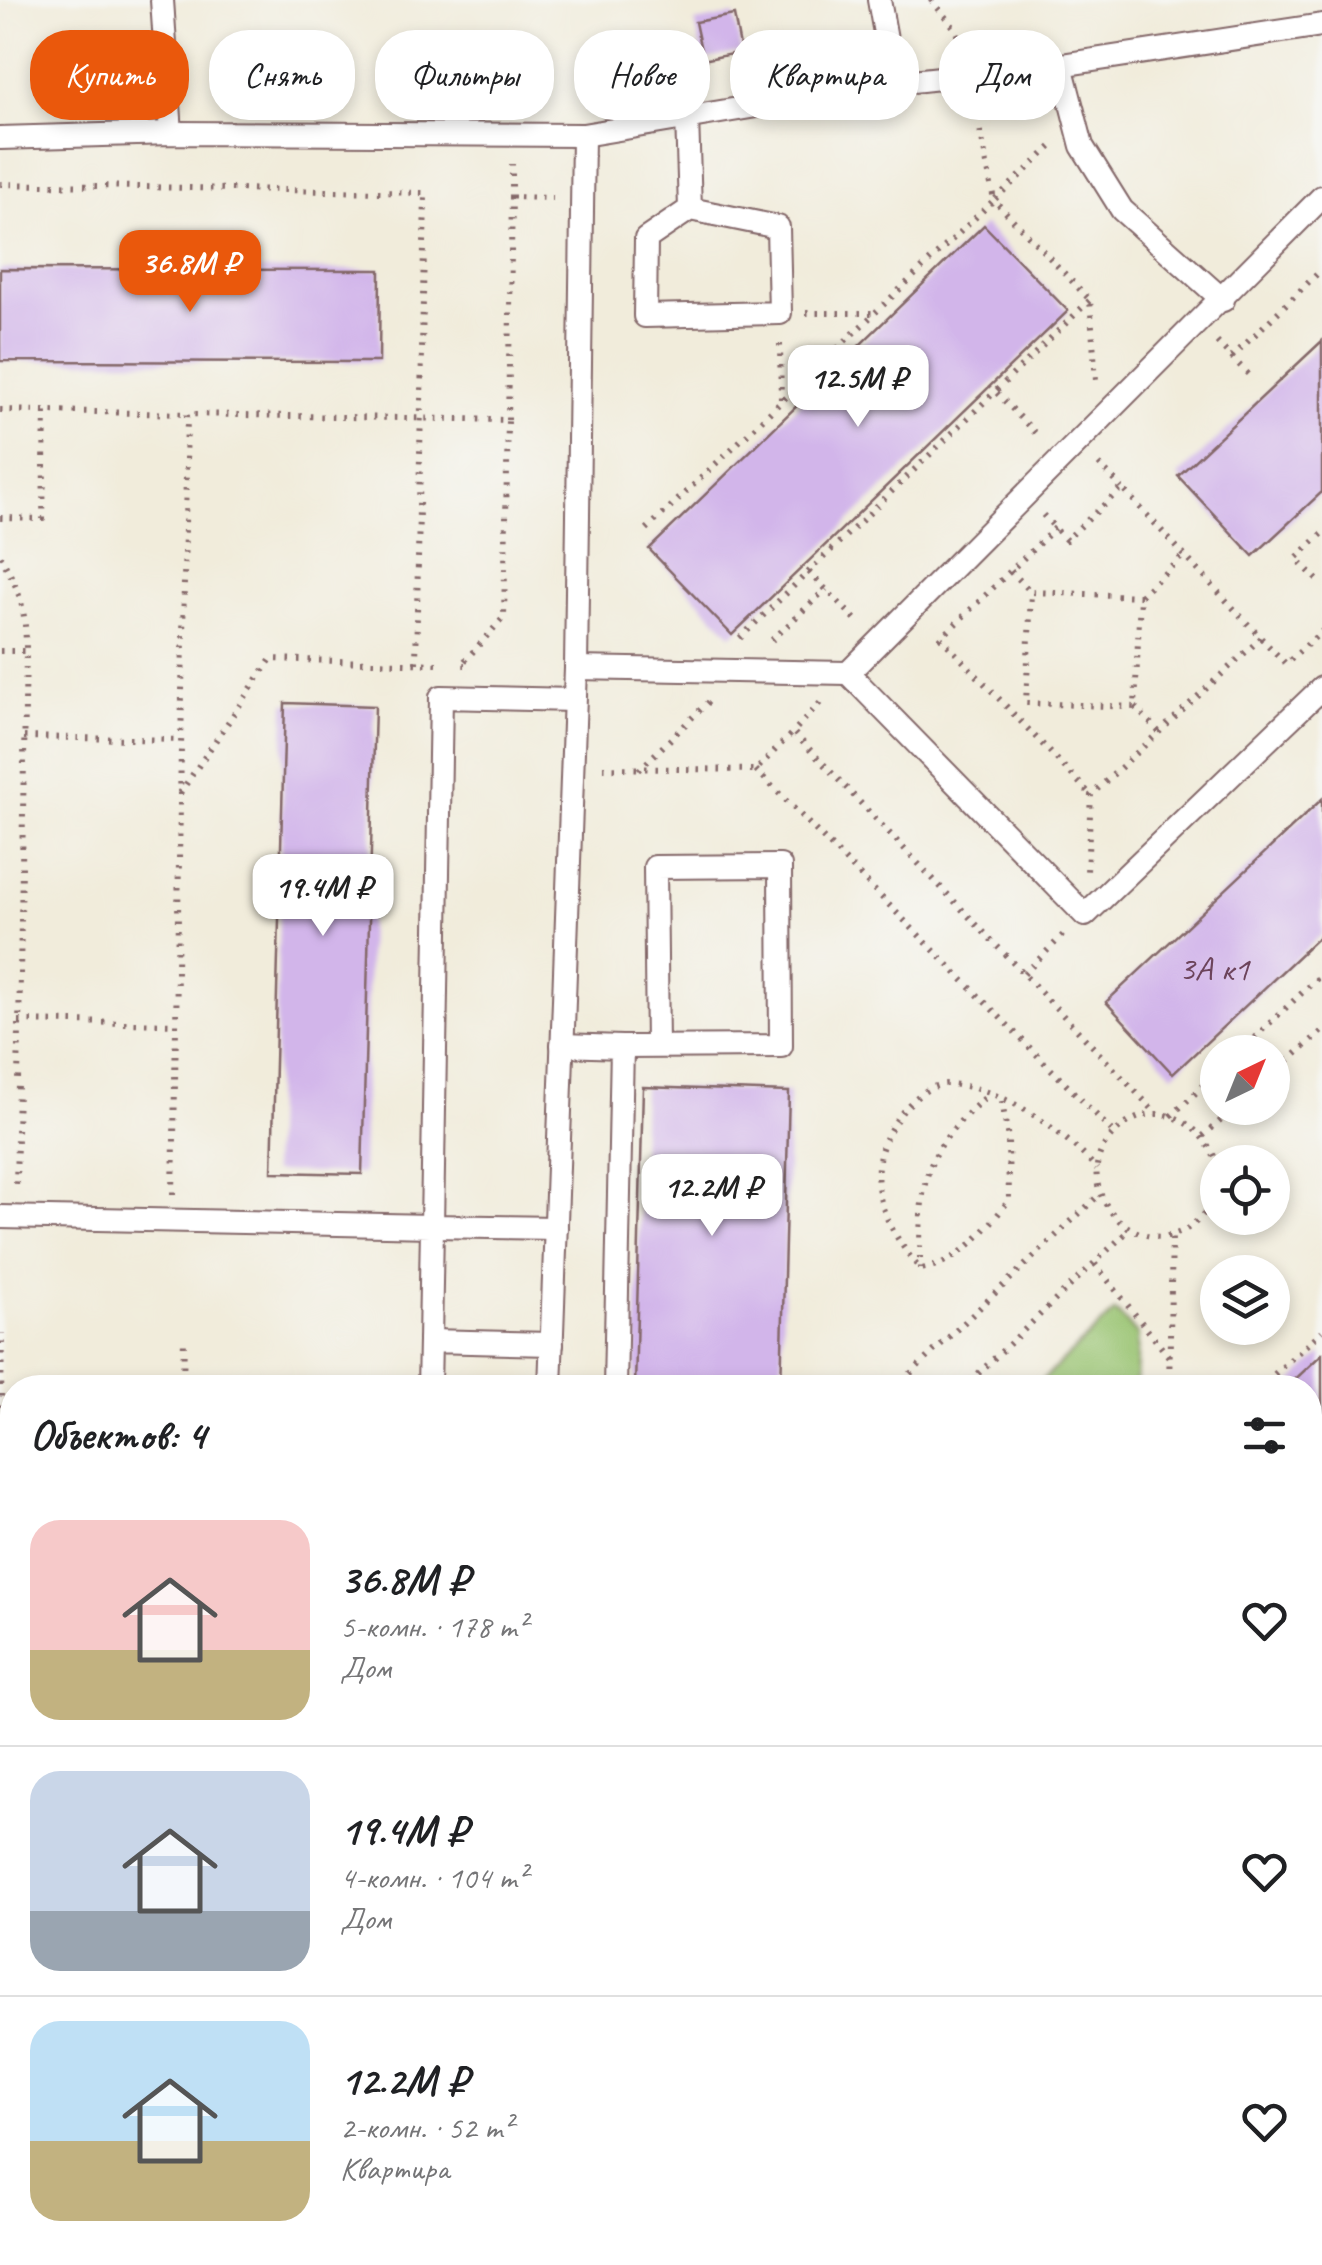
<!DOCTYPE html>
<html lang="ru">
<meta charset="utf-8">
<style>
body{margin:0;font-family:Caveat,sans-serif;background:#f2f2f2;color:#202124;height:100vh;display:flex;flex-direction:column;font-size:38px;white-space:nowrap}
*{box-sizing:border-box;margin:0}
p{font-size:32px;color:#757577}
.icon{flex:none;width:55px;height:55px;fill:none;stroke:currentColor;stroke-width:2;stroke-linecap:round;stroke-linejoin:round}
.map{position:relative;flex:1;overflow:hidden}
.details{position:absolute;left:0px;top:1375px;width:1322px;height:890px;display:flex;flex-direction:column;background:#fff;border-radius:40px 40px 0 0;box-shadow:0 5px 15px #0003}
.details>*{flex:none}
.guide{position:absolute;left:30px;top:30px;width:1262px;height:90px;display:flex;gap:20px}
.needle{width:65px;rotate:43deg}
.controls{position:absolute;left:1200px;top:1035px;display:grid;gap:20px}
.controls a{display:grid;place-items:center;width:90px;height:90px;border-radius:50%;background:#fff;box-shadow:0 5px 15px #0003;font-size:50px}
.price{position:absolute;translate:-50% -85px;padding:0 22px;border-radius:20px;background:#fff;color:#222;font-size:32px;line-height:65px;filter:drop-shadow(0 2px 5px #0008)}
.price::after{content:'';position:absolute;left:50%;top:60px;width:30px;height:22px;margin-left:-15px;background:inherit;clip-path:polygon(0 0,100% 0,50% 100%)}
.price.current{background:#ea580c;color:#fff}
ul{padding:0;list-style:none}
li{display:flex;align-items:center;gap:30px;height:250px;padding:0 30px}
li+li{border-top:2px solid #e0e0e0}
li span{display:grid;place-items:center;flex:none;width:280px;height:200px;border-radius:30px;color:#555}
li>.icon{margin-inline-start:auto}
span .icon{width:120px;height:120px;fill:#fffc;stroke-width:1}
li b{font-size:42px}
h2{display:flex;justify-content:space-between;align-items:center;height:120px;padding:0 30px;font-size:42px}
.pill{padding:0 35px;border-radius:40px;background:#fff;box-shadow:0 5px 15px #0003;font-size:35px;line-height:90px}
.pill.current{background:#ea580c;color:#fff}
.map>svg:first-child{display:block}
.green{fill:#98c370;stroke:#71714e;stroke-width:2.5}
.building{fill:#d2b5ea}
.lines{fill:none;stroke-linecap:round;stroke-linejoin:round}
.lane-casing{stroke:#846769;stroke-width:26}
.path{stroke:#846769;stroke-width:6;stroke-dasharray:2.5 8;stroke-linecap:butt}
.lane{stroke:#fff;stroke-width:22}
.labels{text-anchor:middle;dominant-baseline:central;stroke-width:9;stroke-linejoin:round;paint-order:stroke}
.number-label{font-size:35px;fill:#6c445b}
</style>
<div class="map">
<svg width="1322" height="2265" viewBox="0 0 1322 2265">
<rect width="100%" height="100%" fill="#f6f6f2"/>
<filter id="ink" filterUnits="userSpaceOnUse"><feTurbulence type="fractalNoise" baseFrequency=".01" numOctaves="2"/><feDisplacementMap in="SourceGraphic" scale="20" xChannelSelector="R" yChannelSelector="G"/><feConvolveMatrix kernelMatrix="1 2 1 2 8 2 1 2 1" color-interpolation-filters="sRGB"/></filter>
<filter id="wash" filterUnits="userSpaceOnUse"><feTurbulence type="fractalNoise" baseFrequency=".0048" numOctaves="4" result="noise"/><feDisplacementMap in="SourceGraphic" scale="40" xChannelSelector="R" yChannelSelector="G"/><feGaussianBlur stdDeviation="2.25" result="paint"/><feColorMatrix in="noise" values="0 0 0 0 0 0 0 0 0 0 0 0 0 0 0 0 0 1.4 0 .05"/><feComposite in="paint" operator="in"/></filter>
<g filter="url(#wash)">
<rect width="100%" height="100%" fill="#f1ecdb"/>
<polygon class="green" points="1115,1311 1138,1335 1136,1387 1035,1387"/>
<g id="blocks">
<g class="building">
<polygon points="734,15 741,52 703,60 695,22"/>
<polygon points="984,225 1068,311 732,635 649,549"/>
<polygon points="0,269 380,270 379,362 0,361"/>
<polygon points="1322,341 1322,492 1253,556 1178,476"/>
<polygon points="285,703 375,706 362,1174 272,1172"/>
<polygon points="1322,799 1322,934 1173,1074 1106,1002"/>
<polygon points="643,1087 789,1092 781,1388 635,1388"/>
<polygon points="1322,1354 1322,1512 1310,1524 1310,1388 1286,1388"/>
<polygon points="256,1383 299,1384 299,1388 256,1388"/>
<polygon points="1322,1804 1322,1951 1310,1962 1310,1825 1322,1814 1317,1809"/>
<polygon points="0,2221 12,2221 12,2252 345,2252 344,2265 0,2265"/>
<polygon points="731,2252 872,2252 859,2265 718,2265"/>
</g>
</g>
</g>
<g filter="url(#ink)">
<use href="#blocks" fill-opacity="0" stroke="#846769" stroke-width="2.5"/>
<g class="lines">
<defs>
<g id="lane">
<polyline points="162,0 171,133"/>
<polyline points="879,0 894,83"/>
<polyline points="1061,65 1082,146 1122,210 1223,300"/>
<polyline points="687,117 690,209 646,239 645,316 780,313 778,227 690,209"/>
<polyline points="0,138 171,133 583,135 894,83 1061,65 1322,25"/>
<polyline points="1322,197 848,673 1085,915 1322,688"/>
<polyline points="576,668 583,135"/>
<polyline points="562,1045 622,1047 615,1388"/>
<polyline points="622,1047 781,1046 780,866 655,867 657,1046"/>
<polyline points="0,1217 432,1226 430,1341"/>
<polyline points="556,1228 432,1226 441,697 574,700"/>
<polyline points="429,1388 430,1341 552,1344"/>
<polyline points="550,1388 576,668 848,673"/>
<polyline points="1310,1722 1322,1711"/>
<polyline points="1310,2063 1322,2052"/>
<polyline points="1310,2212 1322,2201"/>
<polyline points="424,2265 424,2252"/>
<polyline points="523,2265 523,2252"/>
<polyline points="578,2265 591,2252"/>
<polyline points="1097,2265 1110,2252"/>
<polyline points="1255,2265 1268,2252"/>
</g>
</defs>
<use href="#lane" class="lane-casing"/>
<g class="path">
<polyline points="931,0 953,26 962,45"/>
<polyline points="1051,147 994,200 1090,300 1096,381"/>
<polyline points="0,184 425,193 416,664"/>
<polyline points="512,197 512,164"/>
<polyline points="806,313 874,313"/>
<polyline points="1217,342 1252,378"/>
<polyline points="780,344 781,401"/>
<polyline points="1232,357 1317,274 1322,273"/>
<polyline points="997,393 1040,438"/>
<polyline points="0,410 187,414"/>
<polyline points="508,420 512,197 553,198"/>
<polyline points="1099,464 1122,488"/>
<polyline points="1043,515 1066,540 1122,488 1261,638 1091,795 1087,872"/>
<polyline points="0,518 43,519 45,411"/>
<polyline points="1055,528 941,638 1091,795"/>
<polyline points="647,529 994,200 979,124"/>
<polyline points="1322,534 1296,558 1322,585"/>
<path d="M0 556C21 591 26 611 26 651"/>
<polyline points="1011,571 1031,592"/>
<polyline points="809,572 860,624"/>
<polyline points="1140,596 1031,592 1026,703 1135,707 1140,596 1184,555"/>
<polyline points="740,638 1090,300"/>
<polyline points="1261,638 1286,664 1322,631"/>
<polyline points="772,640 826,589"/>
<polyline points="0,651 26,651 16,1189"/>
<polyline points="820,703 793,732 1157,1114"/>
<polyline points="1135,707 1159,732"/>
<polyline points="24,737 181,740"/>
<polyline points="603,768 756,770 793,732"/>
<polyline points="639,770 709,701"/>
<polyline points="756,770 1114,1133"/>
<polyline points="180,793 271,659 437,664"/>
<polyline points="1024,974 1063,935"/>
<polyline points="19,1021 176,1024"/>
<polyline points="1239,1052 1322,974"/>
<polyline points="1272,1075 1322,1031"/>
<path d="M1002 1101 1008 1139 1009 1200C986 1230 959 1264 920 1269 878 1218 858 1168 903 1111 913 1099 930 1084 947 1084 1002 1086 1062 1130 1097 1169"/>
<polyline points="1171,1116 1218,1072"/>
<polyline points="1203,1136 1235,1108"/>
<path d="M1218 1166C1206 1130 1168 1099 1129 1122 1047 1171 1139 1279 1199 1219 1210 1207 1217 1194 1218 1178"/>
<polyline points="173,1194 187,414 508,420 504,617 461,665 465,665"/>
<polyline points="1095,1264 1169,1357"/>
<path d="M920 1269C920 1182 920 1154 988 1095"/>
<polyline points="183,1388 184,1336"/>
<polyline points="895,1388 1100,1194"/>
<polyline points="963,1388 1130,1229"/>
<polyline points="1169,1388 1172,1234"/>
<polyline points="1259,1388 1322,1331"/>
<polyline points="0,1470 2,1333"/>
<polyline points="0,1542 12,1542"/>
<polyline points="1310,1585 1322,1585"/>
<polyline points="0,1756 12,1756"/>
<polyline points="0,2097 12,2103"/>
<polyline points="908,2265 921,2252"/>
</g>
<use href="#lane" class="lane"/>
</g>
</g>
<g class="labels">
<g class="number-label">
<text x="1214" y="968">3А к1</text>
</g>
</g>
</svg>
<div class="controls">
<a><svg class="needle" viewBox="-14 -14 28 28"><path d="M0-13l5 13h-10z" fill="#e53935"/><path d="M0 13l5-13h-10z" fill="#757577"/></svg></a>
<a><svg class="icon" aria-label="locate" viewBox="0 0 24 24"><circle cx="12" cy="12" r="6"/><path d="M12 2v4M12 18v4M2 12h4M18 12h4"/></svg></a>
<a><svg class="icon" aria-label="layers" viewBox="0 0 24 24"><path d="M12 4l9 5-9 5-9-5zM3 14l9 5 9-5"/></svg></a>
</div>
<b class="price current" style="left:190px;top:315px">36.8M ₽</b>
<b class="price" style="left:858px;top:430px">12.5M ₽</b>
<b class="price" style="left:323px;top:939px">19.4M ₽</b>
<b class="price" style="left:712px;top:1239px">12.2M ₽</b>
<div class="guide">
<a class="pill current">Купить</a>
<a class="pill">Снять</a>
<a class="pill">Фильтры</a>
<a class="pill">Новое</a>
<a class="pill">Квартира</a>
<a class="pill">Дом</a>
</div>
<section class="details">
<h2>Объектов: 4<svg class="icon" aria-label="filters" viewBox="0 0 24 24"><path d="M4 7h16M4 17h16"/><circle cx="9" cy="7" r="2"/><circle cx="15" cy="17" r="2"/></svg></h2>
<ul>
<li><span style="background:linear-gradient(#f6c9c9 65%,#c2b280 0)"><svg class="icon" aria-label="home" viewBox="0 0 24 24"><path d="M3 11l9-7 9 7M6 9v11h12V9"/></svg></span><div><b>36.8M ₽</b><p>5-комн. · 178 m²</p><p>Дом</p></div><svg class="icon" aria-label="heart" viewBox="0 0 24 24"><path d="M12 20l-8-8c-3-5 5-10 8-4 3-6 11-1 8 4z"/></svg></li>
<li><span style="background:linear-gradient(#c9d6e8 70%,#9aa5b1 0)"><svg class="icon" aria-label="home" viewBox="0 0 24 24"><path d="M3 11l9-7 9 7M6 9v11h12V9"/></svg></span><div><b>19.4M ₽</b><p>4-комн. · 104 m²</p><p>Дом</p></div><svg class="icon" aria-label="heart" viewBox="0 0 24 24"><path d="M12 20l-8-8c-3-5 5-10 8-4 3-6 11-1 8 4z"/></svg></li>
<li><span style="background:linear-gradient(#bfe0f5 60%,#c2b280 0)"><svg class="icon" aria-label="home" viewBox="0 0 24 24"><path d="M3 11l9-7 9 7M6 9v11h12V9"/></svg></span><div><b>12.2M ₽</b><p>2-комн. · 52 m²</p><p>Квартира</p></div><svg class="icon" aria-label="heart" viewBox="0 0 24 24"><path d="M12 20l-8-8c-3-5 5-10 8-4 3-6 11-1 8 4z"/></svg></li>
</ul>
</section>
</div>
